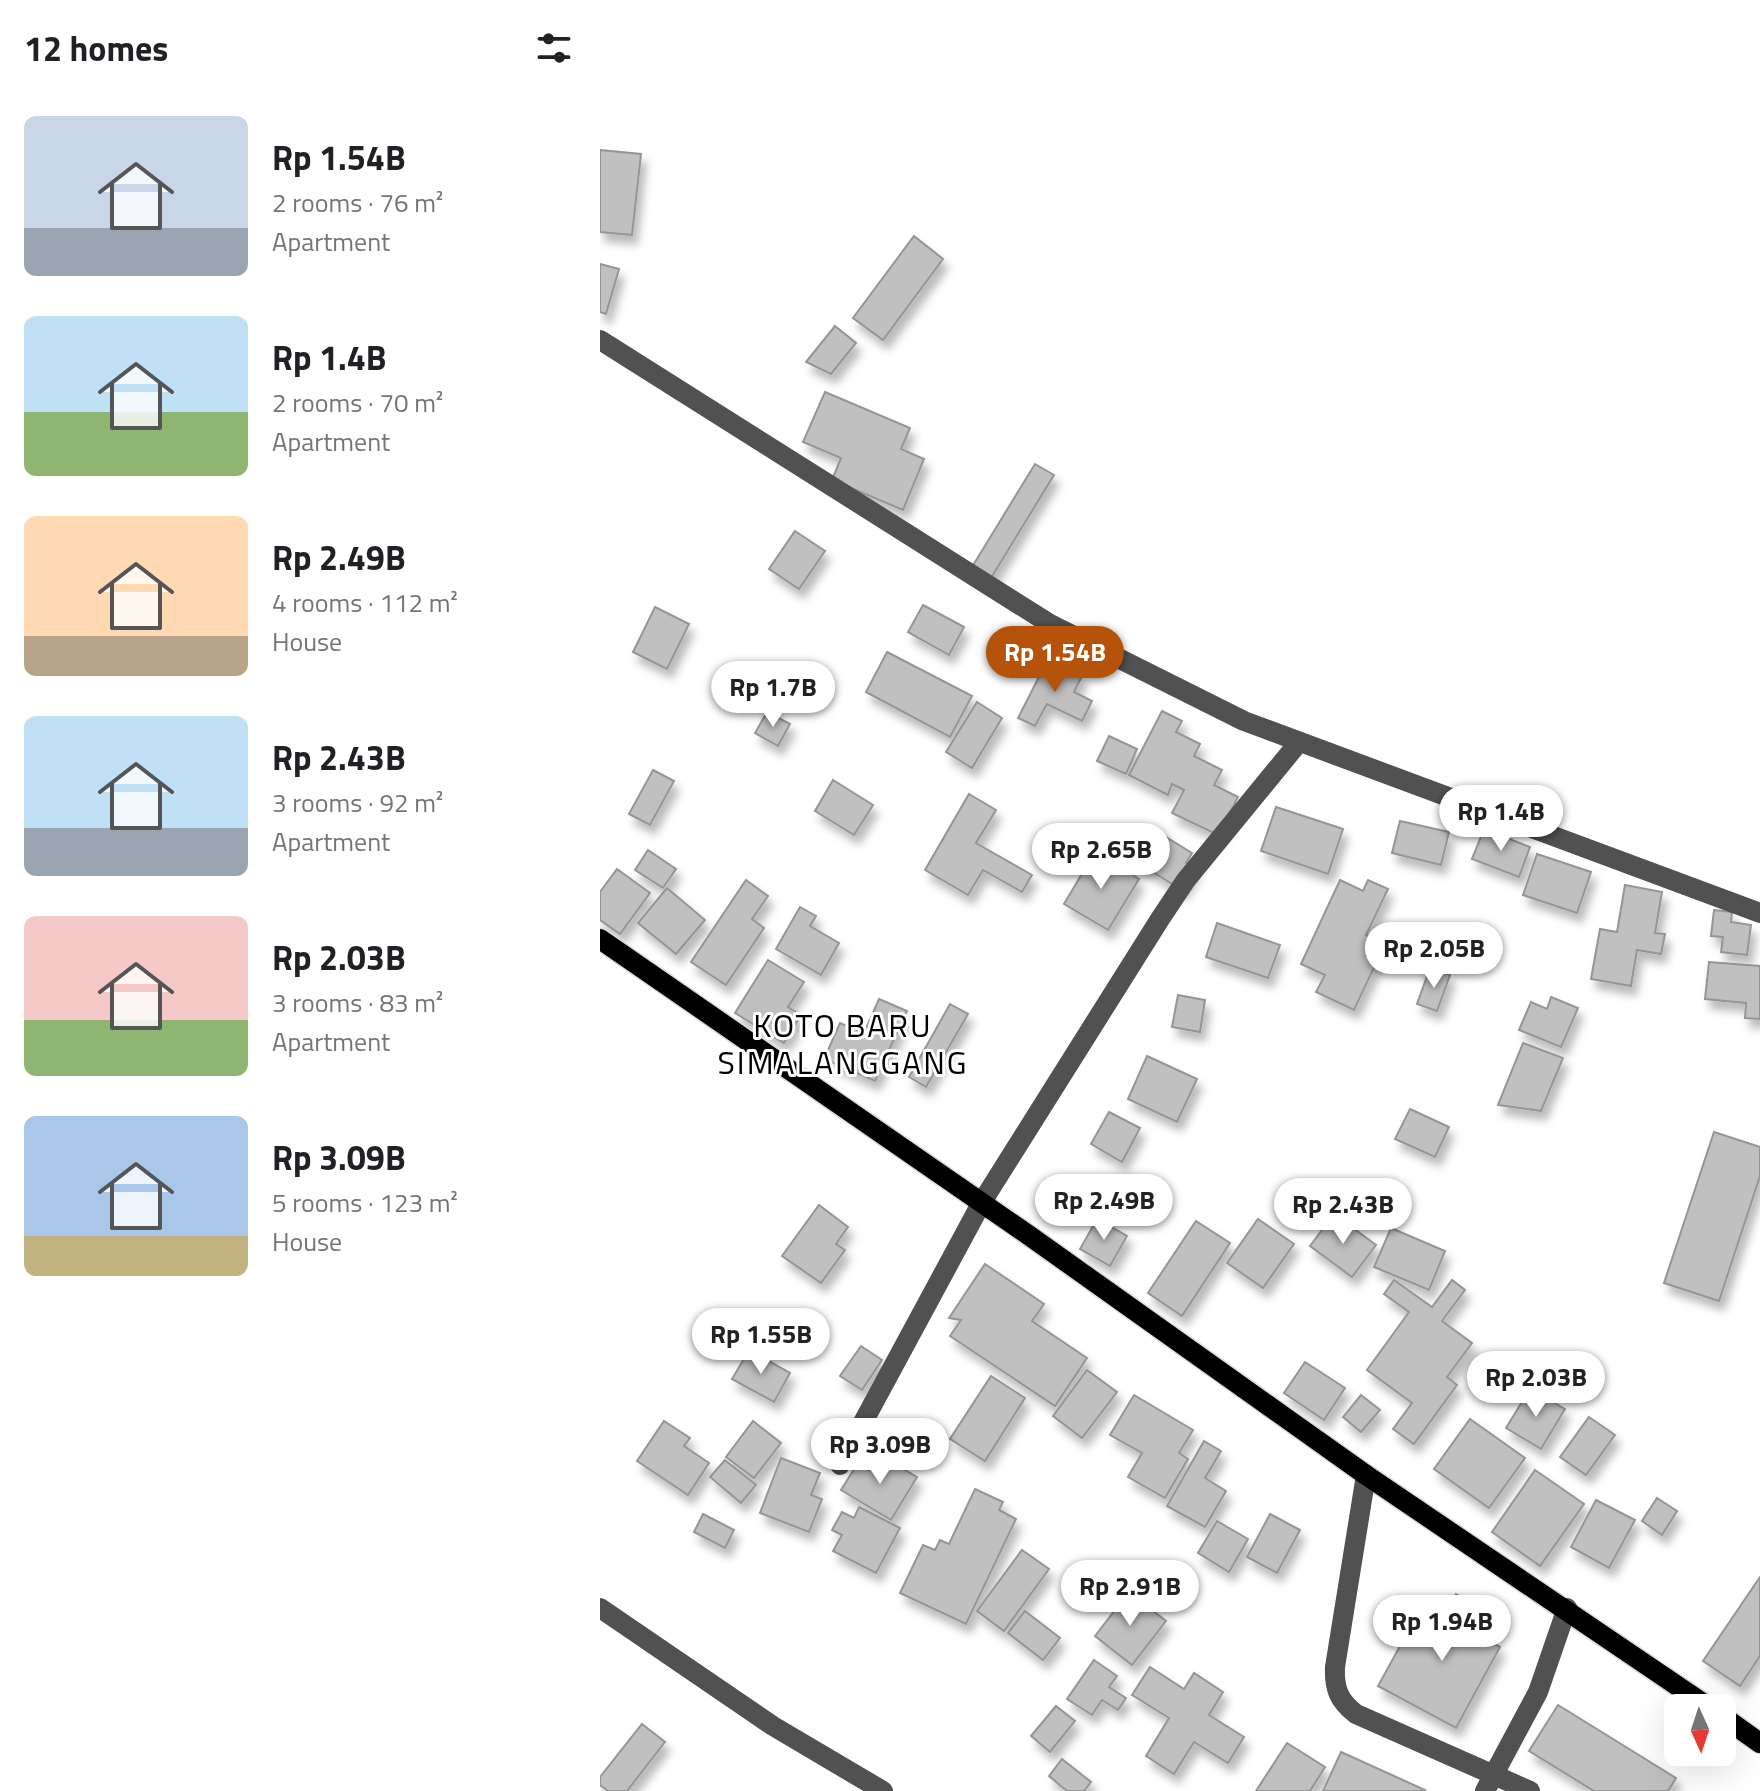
<!DOCTYPE html>
<meta charset="utf-8">
<style>
body{margin:0;font-family:"Titillium Web",sans-serif;background:#f2f2f2;color:#202124;height:100vh;display:flex;flex-direction:column;font-size:30px;white-space:nowrap}
*{box-sizing:border-box;margin:0}
p{font-size:26px;color:#757577}
.icon{flex:none;width:44px;height:44px;fill:none;stroke:currentColor;stroke-width:2;stroke-linecap:round;stroke-linejoin:round}
.map{position:relative;flex:1;overflow:hidden}
.side{display:flex;flex-direction:column;background:#fff;width:600px}
.side>*{flex:none}
.needle{width:52px;rotate:177deg}
.fabs{position:absolute;left:1064px;top:1694px;display:grid;gap:16px}
.fabs a{display:grid;place-items:center;width:72px;height:72px;border-radius:12px;background:#fff;box-shadow:0 8px 32px #0002;font-size:40px}
.price{position:absolute;translate:-50% -68px;padding:0 18px;border-radius:28px;background:#fff;color:#222;font-size:26px;line-height:52px;filter:drop-shadow(0 2px 4px #0008)}
.price::after{content:'';position:absolute;left:50%;top:48px;width:24px;height:18px;margin-left:-12px;background:inherit;clip-path:polygon(0 0,100% 0,50% 100%)}
.price.current{background:#b45309;color:#fff}
ul{padding:0;list-style:none}
li{display:flex;align-items:center;gap:24px;height:200px;padding:0 24px}
li span{display:grid;place-items:center;flex:none;width:224px;height:160px;border-radius:12px;color:#555}
li>.icon{margin-inline-start:auto}
span .icon{width:96px;height:96px;fill:#fffc;stroke-width:1}
li b{font-size:34px}
h2{display:flex;justify-content:space-between;align-items:center;height:96px;padding:0 24px;font-size:34px}
main{display:flex;flex:1;min-height:0}
.map>svg:first-child{display:block}
.building{fill:#c0c0c0;stroke:#959595;stroke-width:2;filter:url(#shadow)}
.lines{fill:none;stroke-linecap:round;stroke-linejoin:round}
.major-casing{stroke:#dbdbdb;stroke-width:23}
.minor{stroke:#515151;stroke-width:20}
.major{stroke:#000;stroke-width:20}
.labels{text-anchor:middle;dominant-baseline:central;stroke-width:6;stroke-linejoin:round;paint-order:stroke}
.quarter-label{font-size:32px;letter-spacing:2px;fill:#000;stroke:#fff}
</style>
<main>
<section class="side">
<h2>12 homes<svg class="icon" aria-label="filters" viewBox="0 0 24 24"><path d="M4 7h16M4 17h16"/><circle cx="9" cy="7" r="2"/><circle cx="15" cy="17" r="2"/></svg></h2>
<ul>
<li><span style="background:linear-gradient(#c9d6e8 70%,#9aa5b1 0)"><svg class="icon" aria-label="home" viewBox="0 0 24 24"><path d="M3 11l9-7 9 7M6 9v11h12V9"/></svg></span><div><b>Rp 1.54B</b><p>2 rooms · 76 m²</p><p>Apartment</p></div></li>
<li><span style="background:linear-gradient(#bfe0f5 60%,#8fb573 0)"><svg class="icon" aria-label="home" viewBox="0 0 24 24"><path d="M3 11l9-7 9 7M6 9v11h12V9"/></svg></span><div><b>Rp 1.4B</b><p>2 rooms · 70 m²</p><p>Apartment</p></div></li>
<li><span style="background:linear-gradient(#ffd9b3 75%,#b9a48a 0)"><svg class="icon" aria-label="home" viewBox="0 0 24 24"><path d="M3 11l9-7 9 7M6 9v11h12V9"/></svg></span><div><b>Rp 2.49B</b><p>4 rooms · 112 m²</p><p>House</p></div></li>
<li><span style="background:linear-gradient(#bfe0f5 70%,#9aa5b1 0)"><svg class="icon" aria-label="home" viewBox="0 0 24 24"><path d="M3 11l9-7 9 7M6 9v11h12V9"/></svg></span><div><b>Rp 2.43B</b><p>3 rooms · 92 m²</p><p>Apartment</p></div></li>
<li><span style="background:linear-gradient(#f6c9c9 65%,#8fb573 0)"><svg class="icon" aria-label="home" viewBox="0 0 24 24"><path d="M3 11l9-7 9 7M6 9v11h12V9"/></svg></span><div><b>Rp 2.03B</b><p>3 rooms · 83 m²</p><p>Apartment</p></div></li>
<li><span style="background:linear-gradient(#a9c7e8 75%,#c2b280 0)"><svg class="icon" aria-label="home" viewBox="0 0 24 24"><path d="M3 11l9-7 9 7M6 9v11h12V9"/></svg></span><div><b>Rp 3.09B</b><p>5 rooms · 123 m²</p><p>House</p></div></li>
</ul>
</section>
<div class="map">
<svg width="1160" height="1791" viewBox="0 0 1160 1791">
<defs>
<filter id="shadow"><feDropShadow dx="5" dy="9" stdDeviation="4" flood-color="#0004"/></filter>
</defs>
<rect width="100%" height="100%" fill="#fff"/>
<g class="building">
<polygon points="0,150 41,154 32,235 0,232"/>
<polygon points="314,236 343,259 283,340 253,318"/>
<polygon points="0,264 19,269 6,314 0,312"/>
<polygon points="235,326 256,343 231,374 206,362"/>
<polygon points="225,392 310,428 301,449 324,459 303,510 232,480 241,458 203,442"/>
<polygon points="435,464 454,475 388,583 369,572"/>
<polygon points="195,531 225,551 199,589 169,569"/>
<polygon points="323,605 364,627 349,655 308,632"/>
<polygon points="55,607 89,624 67,669 33,652"/>
<polygon points="287,652 372,696 350,737 266,692"/>
<polygon points="448,659 482,676 474,692 492,701 482,721 447,704 435,726 418,718"/>
<polygon points="377,702 402,718 372,768 346,752"/>
<polygon points="562,711 582,721 576,732 600,744 594,756 622,770 614,785 638,797 618,835 572,813 584,790 572,784 568,795 529,775"/>
<polygon points="167,712 190,724 178,746 155,733"/>
<polygon points="509,736 537,749 526,774 497,761"/>
<polygon points="53,770 74,781 50,825 29,814"/>
<polygon points="233,780 273,805 254,835 215,811"/>
<polygon points="369,794 396,810 376,843 432,875 422,892 383,870 368,895 325,870"/>
<polygon points="676,807 743,829 728,874 661,851"/>
<polygon points="800,821 849,832 841,865 792,853"/>
<polygon points="545,824 592,853 586,863 595,868 582,890 525,855"/>
<polygon points="884,829 930,847 919,877 872,859"/>
<polygon points="48,850 76,869 63,888 35,870"/>
<polygon points="495,852 539,879 508,930 464,904"/>
<polygon points="937,854 991,872 977,913 923,895"/>
<polygon points="17,869 50,893 20,934 0,920 0,892"/>
<polygon points="146,880 168,896 152,919 164,928 126,985 91,962"/>
<polygon points="740,880 763,891 768,880 788,889 766,935 785,944 754,1010 716,992 725,975 701,964"/>
<polygon points="1025,885 1062,892 1055,933 1065,934 1061,954 1037,950 1031,986 991,979 1000,929 1017,932"/>
<polygon points="67,888 105,920 76,954 38,923"/>
<polygon points="200,907 216,916 210,926 239,943 221,975 176,949"/>
<polygon points="1114,910 1132,912 1131,922 1151,925 1147,955 1121,952 1123,937 1111,936"/>
<polygon points="617,923 680,945 668,978 606,957"/>
<polygon points="168,960 204,982 188,1007 201,1015 184,1043 135,1013"/>
<polygon points="1109,962 1160,966 1160,1019 1145,1018 1146,1003 1105,999"/>
<polygon points="830,968 850,975 837,1011 817,1004"/>
<polygon points="578,995 605,1000 600,1032 572,1027"/>
<polygon points="951,997 978,1008 961,1047 919,1030 931,1002 947,1009"/>
<polygon points="279,999 307,1011 275,1081 224,1059 240,1023 264,1033"/>
<polygon points="350,1004 368,1014 326,1087 309,1077"/>
<polygon points="923,1043 963,1058 941,1111 898,1105"/>
<polygon points="547,1056 597,1079 577,1122 528,1099"/>
<polygon points="810,1109 849,1127 835,1157 795,1139"/>
<polygon points="509,1112 540,1128 522,1162 491,1144"/>
<polygon points="1114,1132 1160,1147 1160,1176 1119,1301 1064,1283"/>
<polygon points="219,1205 248,1227 236,1244 245,1250 221,1283 182,1256"/>
<polygon points="734,1214 776,1245 752,1277 710,1246"/>
<polygon points="497,1219 527,1236 510,1266 480,1249"/>
<polygon points="658,1219 694,1244 663,1288 627,1263"/>
<polygon points="596,1221 630,1243 582,1316 548,1293"/>
<polygon points="791,1228 845,1251 829,1290 774,1267"/>
<polygon points="385,1264 444,1304 432,1321 487,1358 455,1406 350,1336 361,1320 349,1318"/>
<polygon points="794,1280 832,1307 852,1280 865,1290 842,1321 872,1343 847,1377 857,1385 814,1444 793,1429 812,1403 767,1370 809,1312 784,1294"/>
<polygon points="261,1346 282,1360 262,1390 240,1376"/>
<polygon points="149,1350 190,1373 174,1402 132,1379"/>
<polygon points="705,1362 745,1388 724,1420 684,1393"/>
<polygon points="487,1370 517,1392 482,1438 453,1416"/>
<polygon points="391,1376 425,1398 385,1461 350,1439"/>
<polygon points="930,1389 965,1409 941,1449 906,1428"/>
<polygon points="534,1395 593,1430 579,1453 588,1459 565,1498 528,1477 542,1453 510,1435"/>
<polygon points="761,1395 780,1410 761,1432 743,1417"/>
<polygon points="989,1417 1015,1435 986,1475 960,1457"/>
<polygon points="870,1419 925,1458 889,1508 834,1469"/>
<polygon points="64,1421 90,1438 84,1446 109,1463 88,1495 37,1461"/>
<polygon points="153,1421 181,1443 154,1478 126,1457"/>
<polygon points="604,1441 621,1451 605,1478 626,1491 605,1527 567,1506"/>
<polygon points="278,1454 317,1477 291,1520 241,1490 258,1463 269,1470"/>
<polygon points="181,1458 220,1473 211,1495 222,1499 209,1532 160,1513"/>
<polygon points="125,1460 156,1485 141,1503 110,1477"/>
<polygon points="935,1470 984,1504 940,1566 892,1532"/>
<polygon points="375,1489 403,1502 399,1510 416,1519 366,1624 300,1593 323,1545 335,1550 340,1540 349,1544"/>
<polygon points="1057,1498 1077,1511 1062,1535 1042,1521"/>
<polygon points="996,1500 1035,1520 1009,1568 971,1547"/>
<polygon points="259,1507 300,1528 276,1573 233,1551 242,1535 232,1530 242,1512 254,1518"/>
<polygon points="103,1514 134,1530 125,1548 94,1532"/>
<polygon points="670,1514 700,1530 677,1573 647,1557"/>
<polygon points="617,1521 648,1539 629,1572 598,1553"/>
<polygon points="422,1550 449,1569 404,1631 377,1611"/>
<polygon points="1160,1577 1160,1656 1140,1686 1103,1661"/>
<polygon points="529,1592 566,1621 532,1665 495,1636"/>
<polygon points="856,1594 888,1612 876,1634 900,1647 856,1728 778,1686 817,1615 839,1626"/>
<polygon points="425,1611 460,1638 443,1660 408,1633"/>
<polygon points="494,1660 517,1676 509,1687 526,1698 518,1710 502,1700 492,1715 467,1699"/>
<polygon points="550,1667 584,1689 594,1673 623,1692 609,1715 644,1737 628,1763 594,1742 574,1774 546,1756 569,1718 532,1695"/>
<polygon points="958,1705 1076,1778 1068,1791 994,1791 929,1751"/>
<polygon points="456,1706 475,1721 450,1752 431,1736"/>
<polygon points="42,1724 65,1742 27,1791 8,1791 0,1785 0,1777"/>
<polygon points="687,1743 725,1767 710,1791 656,1791"/>
<polygon points="741,1752 825,1790 824,1791 723,1791"/>
<polygon points="462,1759 491,1782 484,1791 467,1791 449,1776"/>
</g>
<g class="lines">
<defs>
<g id="major">
<polyline points="0,939 427,1234 766,1475 1110,1708"/>
<polyline points="1122,1716 1160,1743"/>
</g>
</defs>
<use href="#major" class="major-casing"/>
<g class="minor">
<polyline points="0,340 450,624 644,721 1160,913"/>
<polyline points="240,1465 382,1202 560,919 586,880 699,742"/>
<path d="M766 1475 735 1667C734 1689 739 1701 756 1714L930 1791"/>
<polyline points="0,1608 173,1726 283,1791"/>
<polyline points="885,1791 938,1692 967,1608"/>
</g>
<use href="#major" class="major"/>
</g>
<g class="labels">
<g class="quarter-label">
<text x="243" y="1025">KOTO BARU<tspan x="243" dy="37">SIMALANGGANG</tspan></text>
</g>
</g>
</svg>
<div class="fabs">
<a><svg class="needle" viewBox="-14 -14 28 28"><path d="M0-13l5 13h-10z" fill="#e53935"/><path d="M0 13l5-13h-10z" fill="#757577"/></svg></a>
</div>
<b class="price current" style="left:455px;top:694px">Rp 1.54B</b>
<b class="price" style="left:173px;top:729px">Rp 1.7B</b>
<b class="price" style="left:901px;top:853px">Rp 1.4B</b>
<b class="price" style="left:501px;top:891px">Rp 2.65B</b>
<b class="price" style="left:834px;top:990px">Rp 2.05B</b>
<b class="price" style="left:504px;top:1242px">Rp 2.49B</b>
<b class="price" style="left:743px;top:1246px">Rp 2.43B</b>
<b class="price" style="left:161px;top:1376px">Rp 1.55B</b>
<b class="price" style="left:936px;top:1419px">Rp 2.03B</b>
<b class="price" style="left:280px;top:1486px">Rp 3.09B</b>
<b class="price" style="left:530px;top:1628px">Rp 2.91B</b>
<b class="price" style="left:842px;top:1663px">Rp 1.94B</b>
</div>
</main>
